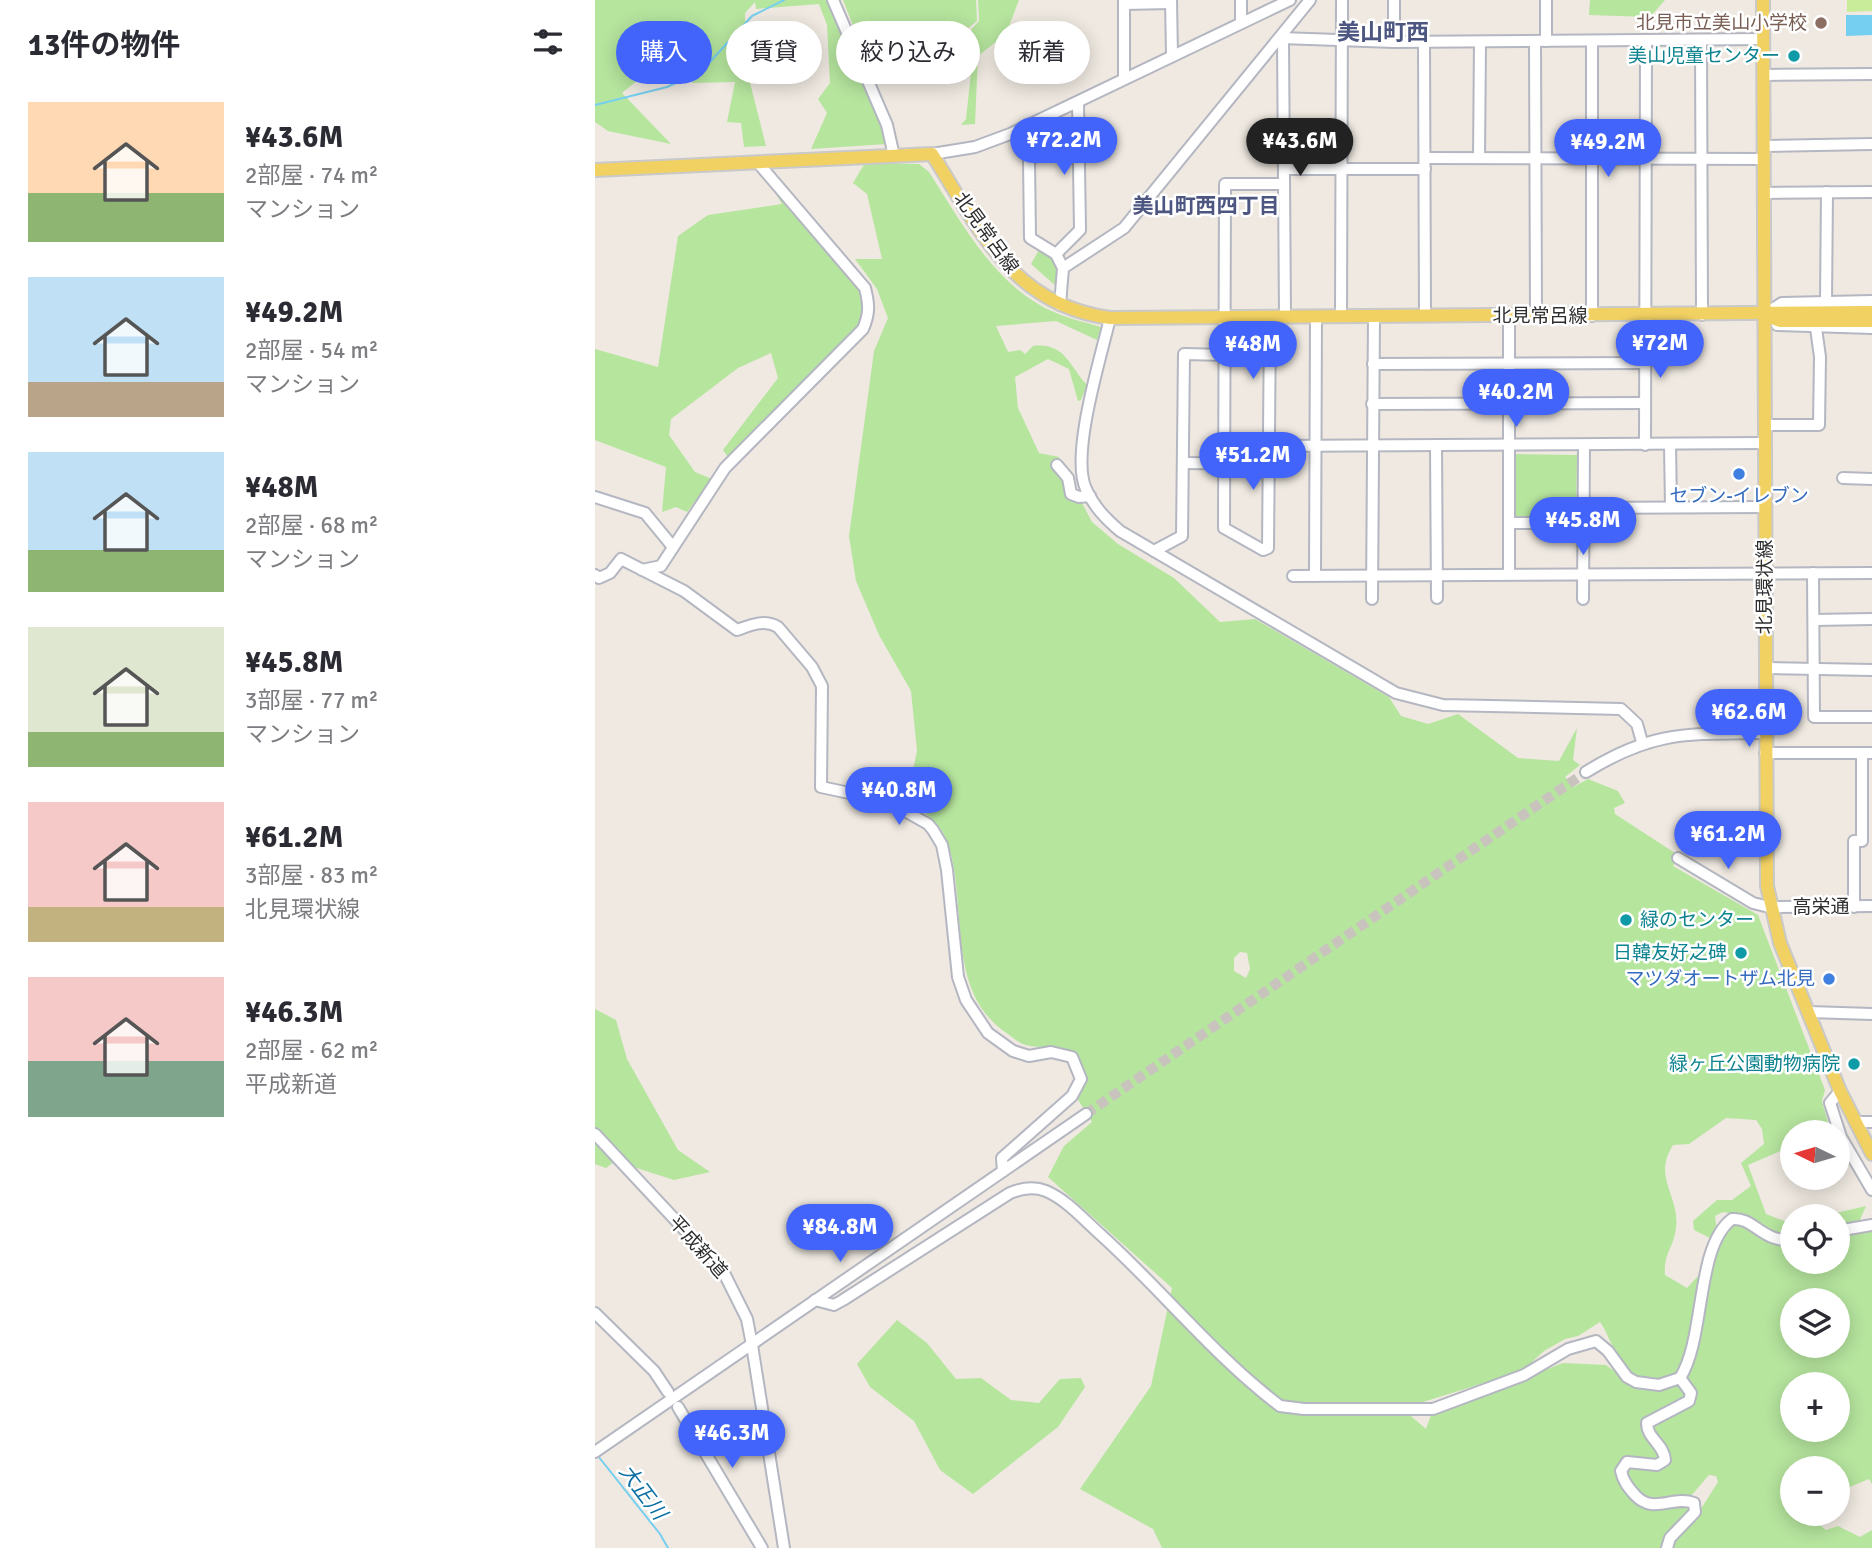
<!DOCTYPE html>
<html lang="ja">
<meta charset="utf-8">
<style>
body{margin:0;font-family:Signika,"Noto Sans JP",sans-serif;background:#f7f7f7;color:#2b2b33;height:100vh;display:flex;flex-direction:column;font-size:26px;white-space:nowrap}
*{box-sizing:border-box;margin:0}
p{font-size:23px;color:#7c7c81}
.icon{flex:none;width:38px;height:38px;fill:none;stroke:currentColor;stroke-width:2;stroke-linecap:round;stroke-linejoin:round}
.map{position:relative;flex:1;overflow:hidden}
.drawer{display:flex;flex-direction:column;background:#fff;width:595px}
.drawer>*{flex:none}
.hud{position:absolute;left:21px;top:21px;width:665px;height:63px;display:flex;gap:14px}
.needle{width:46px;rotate:275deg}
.tools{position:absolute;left:1185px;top:1120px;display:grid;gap:14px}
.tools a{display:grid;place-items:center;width:70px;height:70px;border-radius:50%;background:#fff;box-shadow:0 4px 18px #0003;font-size:35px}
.price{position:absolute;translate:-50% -60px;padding:0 16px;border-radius:24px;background:#4264fb;color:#fff;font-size:23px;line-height:46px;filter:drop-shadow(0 2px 4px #0008)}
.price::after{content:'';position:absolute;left:50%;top:42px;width:21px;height:16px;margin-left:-10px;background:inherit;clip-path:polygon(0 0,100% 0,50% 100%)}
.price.active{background:#222;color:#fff}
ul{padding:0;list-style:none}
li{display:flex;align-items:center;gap:21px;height:175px;padding:0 28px}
li span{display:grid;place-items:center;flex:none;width:196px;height:140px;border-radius:0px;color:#555}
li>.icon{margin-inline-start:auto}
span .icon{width:84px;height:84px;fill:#fffc;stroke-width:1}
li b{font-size:30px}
h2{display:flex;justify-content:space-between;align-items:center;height:84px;padding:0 28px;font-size:30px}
.tag{padding:0 24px;border-radius:32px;background:#fff;box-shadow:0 4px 18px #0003;font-size:24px;line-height:63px}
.tag.active{background:#4264fb;color:#fff}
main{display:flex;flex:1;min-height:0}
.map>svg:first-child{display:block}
.green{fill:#b6e59e;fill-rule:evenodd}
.pitch{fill:#c9ec9a}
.water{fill:#75cff0}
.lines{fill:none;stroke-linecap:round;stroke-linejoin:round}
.stream{stroke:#75cff0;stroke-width:2}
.minor-tunnel{stroke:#c8c4bd;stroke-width:10;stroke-dasharray:10 5;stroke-linecap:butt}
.minor-casing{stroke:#b4b7c1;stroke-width:14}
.major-casing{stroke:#c9c9c9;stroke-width:16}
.minor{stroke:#fff;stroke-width:10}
.major{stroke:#f2d163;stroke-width:12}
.education-dot{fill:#8d6e63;stroke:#fff;stroke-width:2.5}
.culture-dot{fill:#0f9aa8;stroke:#fff;stroke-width:2.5}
.shop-dot{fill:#3f7fe0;stroke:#fff;stroke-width:2.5}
.labels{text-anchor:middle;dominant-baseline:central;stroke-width:5;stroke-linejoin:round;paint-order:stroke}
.education-label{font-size:19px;fill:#785e54;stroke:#fff;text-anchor:end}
.culture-label{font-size:19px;fill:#0d838f;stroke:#fff;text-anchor:end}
.street-label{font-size:19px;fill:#2e2e2e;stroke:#fff}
.shop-label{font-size:19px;fill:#366cbe;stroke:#fff}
.neighbourhood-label{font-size:21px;font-weight:bold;fill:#4d5680;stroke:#fff}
.water-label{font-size:21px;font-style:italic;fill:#0d6fa3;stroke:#fff}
.quarter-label{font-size:23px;font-weight:bold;fill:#4d5680;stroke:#fff}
</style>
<main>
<section class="drawer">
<h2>13件の物件<svg class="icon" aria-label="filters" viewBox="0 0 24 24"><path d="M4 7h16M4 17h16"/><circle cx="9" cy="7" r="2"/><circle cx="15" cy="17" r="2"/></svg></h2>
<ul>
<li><span style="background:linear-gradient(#ffd9b3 65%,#8fb573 0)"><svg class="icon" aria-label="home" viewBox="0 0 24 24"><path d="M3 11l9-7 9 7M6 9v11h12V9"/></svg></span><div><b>¥43.6M</b><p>2部屋 · 74 m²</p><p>マンション</p></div></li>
<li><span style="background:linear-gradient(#bfe0f5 75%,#b9a48a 0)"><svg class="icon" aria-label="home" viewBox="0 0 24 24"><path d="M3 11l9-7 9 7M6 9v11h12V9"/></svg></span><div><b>¥49.2M</b><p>2部屋 · 54 m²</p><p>マンション</p></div></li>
<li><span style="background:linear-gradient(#bfe0f5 70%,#8fb573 0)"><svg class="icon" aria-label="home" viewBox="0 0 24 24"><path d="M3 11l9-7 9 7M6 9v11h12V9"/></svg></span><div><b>¥48M</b><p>2部屋 · 68 m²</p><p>マンション</p></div></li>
<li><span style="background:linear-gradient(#dfe7d0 75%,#8fb573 0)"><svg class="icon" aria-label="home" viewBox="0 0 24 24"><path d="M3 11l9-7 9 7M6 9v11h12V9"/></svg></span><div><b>¥45.8M</b><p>3部屋 · 77 m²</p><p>マンション</p></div></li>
<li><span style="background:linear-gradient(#f6c9c9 75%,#c2b280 0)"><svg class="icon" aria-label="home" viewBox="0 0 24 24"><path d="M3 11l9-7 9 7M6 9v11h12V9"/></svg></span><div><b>¥61.2M</b><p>3部屋 · 83 m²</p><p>北見環状線</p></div></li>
<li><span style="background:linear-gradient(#f6c9c9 60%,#7fa58c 0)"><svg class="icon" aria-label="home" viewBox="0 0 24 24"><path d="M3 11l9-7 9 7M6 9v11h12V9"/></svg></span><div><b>¥46.3M</b><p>2部屋 · 62 m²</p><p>平成新道</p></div></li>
</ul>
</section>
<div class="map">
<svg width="1277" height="1548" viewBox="0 0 1277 1548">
<rect width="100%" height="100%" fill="#efe9e1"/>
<g class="green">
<path d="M0 0H235L265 66 292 144 216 149 232 113 223 99 235 83 232 25 224 4 161 9 160 2 150 13 151 67 171 146 149 147 146 123 132 122 140 82 97 83 108 66C77 51 50 75 27 93L76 144 13 131 0 122Z"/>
<path d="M248 0H381L382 21 345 51 327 39 330 26C307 16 286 31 264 41Z"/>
<polygon points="383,0 424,0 411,34 383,56 380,124 366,125 371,119 376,73 370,65 353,76 352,66 364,57 360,47 384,21"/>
<polygon points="995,0 1070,0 1055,17 994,15"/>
<path d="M270 163 324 164 334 172C366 222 401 288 459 312 474 319 490 322 506 327L502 340 461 321 401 326 413 352 425 350 430 354 438 346C470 342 474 366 492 385L486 400 483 401 474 369 453 359 420 377 423 408 444 453 464 457 472 496 487 503 497 522 523 544 579 578 625 622 660 619 794 697 806 716 833 724 863 714 923 758 964 761 982 728 978 760 985 765 970 777 978 787 993 779 1023 791 1030 803 1019 808 1020 814 1083 855 1078 866 1163 915 1230 1090 1227 1101 1235 1130 1197 1132V1146L1153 1165 1171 1214 1197 1224V1262H1242V1216H1228L1271 1206 1261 1229H1277V1484L1274 1479 1243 1492 1242 1468H1197V1514H1231L1226 1516 1225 1525 1231 1530 1243 1526 1265 1537 1277 1530V1548H567L558 1529 485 1489 556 1386 577 1288 453 1177 469 1146 497 1122 482 1098 476 1064 465 1047C454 1047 438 1048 428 1044 422 1042 415 1035 410 1032 349 989 374 902 352 841 345 822 327 811 312 798L322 751 316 691 284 635 261 581 254 536 279 351 293 318 282 289 260 259H287L272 194 258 183ZM645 952 652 953 655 969 651 978 639 971V958ZM1131 1118 1161 1120 1167 1129 1169 1144 1146 1163 1156 1186 1137 1200H1122L1098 1221 1099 1230 1117 1239 1116 1262 1092 1288 1070 1275C1068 1254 1079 1247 1081 1228 1085 1195 1057 1178 1078 1145L1094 1144ZM1128 1212 1145 1215 1122 1233 1120 1216ZM1197 1300H1242V1346H1197ZM1005 1322C1013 1332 1013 1342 1022 1351V1373L1011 1365 968 1363 836 1415 831 1429 811 1412 808 1405 825 1403 927 1371 949 1351 970 1339 983 1336ZM1197 1384H1242V1430H1197ZM1114 1475 1121 1476 1123 1482 1102 1515 1089 1504Z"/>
<polygon points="174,183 269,291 273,309 266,325 133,457 128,450 183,378 176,353 143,368 76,419 74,435 100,472 117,479 92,512 81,507 67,512 71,467 0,440 0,349 63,367 83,236 113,215 187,204"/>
<polygon points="444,250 461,262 462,287 436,264"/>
<polygon points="920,454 982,455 981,518 920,519"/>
<polygon points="0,1009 21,1020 32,1059 83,1150 115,1172 79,1180 20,1161 11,1168 0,1164"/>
<polygon points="302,1320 332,1343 361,1379 386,1378 416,1400 444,1403 465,1379 486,1378 490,1387 463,1427 378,1494 345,1470 319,1421 275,1387 262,1364"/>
</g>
<polygon class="pitch" points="1252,0 1277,0 1277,11 1252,12"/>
<polygon class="water" points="1251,15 1277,15 1277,35 1251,36"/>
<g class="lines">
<g class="stream">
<polyline points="0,105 72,87 96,76 113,64 157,16 189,0"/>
<polyline points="3,1456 65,1534 73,1548"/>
</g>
<polyline class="minor-tunnel" points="491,1114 991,772"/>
<defs>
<g id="minor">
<polyline points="238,0 292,125 299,156"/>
<polyline points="529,0 529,77"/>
<polyline points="576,0 577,56"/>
<polyline points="646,0 646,23"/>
<polyline points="951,0 951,41"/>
<polyline points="529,4 576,3"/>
<polyline points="686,38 799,42 1169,39"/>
<polyline points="688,40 690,316"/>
<polyline points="1106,41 1107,315"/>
<polyline points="799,42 799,0"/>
<polyline points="829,42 830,316"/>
<polyline points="940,42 941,316"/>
<polyline points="997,42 997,316"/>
<polyline points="1169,75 1277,74"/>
<polyline points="1169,146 1277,144"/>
<polyline points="337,154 380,147 415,134 695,0"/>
<polyline points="830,158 1169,159"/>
<polyline points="884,158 885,42"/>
<polyline points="689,169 830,169"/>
<polyline points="1169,193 1277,192"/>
<polyline points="461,254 485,230 483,102"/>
<polyline points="468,268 461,254 435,238 434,160 458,145 484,144"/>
<polyline points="1231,302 1232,192"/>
<polyline points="465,305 468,268 529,228 715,0"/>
<polyline points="1170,314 1187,303 1277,301"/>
<polyline points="746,316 747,0"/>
<polyline points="675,317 673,548 668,550 629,528 630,184 689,184"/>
<path d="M515 318C506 357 475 455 491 489 499 507 511 519 525 531L801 693 848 705 1026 709 1042 724 1047 742"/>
<polyline points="1182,325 1277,328"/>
<polyline points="778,364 1049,363"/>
<polyline points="777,404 1049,403"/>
<polyline points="1169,425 1224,425 1225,357 1221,328"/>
<polyline points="1075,444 1076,507"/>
<polyline points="841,445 842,598"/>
<polyline points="1050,445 1051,42"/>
<polyline points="674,446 1169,443"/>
<polyline points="588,463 674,464"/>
<polyline points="462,465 473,478 476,494 484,497 495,496"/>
<polyline points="1248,478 1277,479"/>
<polyline points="0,497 50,513 78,547"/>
<polyline points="989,508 1170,507"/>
<polyline points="914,523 989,523"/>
<polyline points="559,551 587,536 589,354 631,355"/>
<path d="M47 570 66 566 130 468 268 329C275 313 274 304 270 288L164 164"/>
<polyline points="914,573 914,316"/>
<polyline points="1218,573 1219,717 1277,717"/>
<path d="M0 575 4 578 15 573 26 559 89 591 142 630C156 625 169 619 183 627L217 667 227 686 226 787 292 801 333 824 338 830 347 845 352 870 363 977 371 1000 393 1033 418 1051 434 1056 456 1052 477 1057 486 1079 477 1096 407 1158 408 1171"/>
<polyline points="698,576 1277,573"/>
<polyline points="720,576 721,316"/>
<polyline points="777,599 779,316"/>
<polyline points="988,599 989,445"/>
<polyline points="1219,620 1277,619"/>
<polyline points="1171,668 1277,670"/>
<polyline points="1170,753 1277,753"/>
<path d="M991 772C1059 730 1093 734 1170 733"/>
<polyline points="1083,858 1158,903 1174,907 1277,906"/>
<polyline points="1259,907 1259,841 1267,841 1267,753"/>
<polyline points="1214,1012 1277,1014"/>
<polyline points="1245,1091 1235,1103 1246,1137 1277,1190"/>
<polyline points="1260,1122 1277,1122"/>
<polyline points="0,1134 128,1271 152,1319 157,1345 189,1548"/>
<polyline points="1242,1231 1277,1225"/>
<path d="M220 1300 239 1305 248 1300 415 1193C427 1188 439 1186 451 1191 472 1200 489 1220 506 1235 567 1290 619 1356 685 1406L709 1409H838L929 1375 973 1349 1001 1341 1013 1351 1032 1377 1041 1382 1064 1385 1085 1378C1111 1337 1100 1247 1137 1219 1159 1217 1166 1242 1197 1240"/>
<polyline points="0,1313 59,1371 73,1392"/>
<polyline points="83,1407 167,1548"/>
<polyline points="0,1452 491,1114"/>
<path d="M1072 1548 1075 1538 1100 1512 1099 1503C1078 1495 1058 1515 1040 1495 1033 1487 1028 1481 1026 1471L1032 1462 1062 1465 1070 1460C1069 1444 1052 1439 1052 1423L1094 1401 1096 1393 1085 1378"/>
</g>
<g id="major">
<polyline points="1168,0 1172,886 1185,943 1245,1091 1277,1154"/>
<path d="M0 170 337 154C385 230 417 305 515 318L1277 312"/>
<polyline points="1169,315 1185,321 1277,321"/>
</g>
</defs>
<use href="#minor" class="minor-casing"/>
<use href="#major" class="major-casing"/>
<use href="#minor" class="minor"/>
<use href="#major" class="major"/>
</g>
<circle class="education-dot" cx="1226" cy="23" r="7"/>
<g class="culture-dot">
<circle cx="1199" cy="56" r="7"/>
<circle cx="1031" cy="920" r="7"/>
<circle cx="1146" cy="953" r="7"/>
<circle cx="1259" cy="1064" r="7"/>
</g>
<g class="shop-dot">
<circle cx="1144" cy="474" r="7"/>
<circle cx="1234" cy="979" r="7"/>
</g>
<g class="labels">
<g class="education-label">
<text x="1212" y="23">北見市立美山小学校</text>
</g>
<g class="culture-label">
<text x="1185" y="56">美山児童センター</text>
<text x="1045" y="920" text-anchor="start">緑のセンター</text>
<text x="1132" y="953">日韓友好之碑</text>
<text x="1245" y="1064">緑ヶ丘公園動物病院</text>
</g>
<g class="street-label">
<text transform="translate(391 233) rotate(54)">北見常呂線</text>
<text x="945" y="316">北見常呂線</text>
<text transform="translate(1170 587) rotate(-90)">北見環状線</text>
<text x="1226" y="907">高栄通</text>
<text transform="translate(103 1247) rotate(48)">平成新道</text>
</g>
<g class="shop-label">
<text x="1144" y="496">セブン-イレブン</text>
<text x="1220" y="979" text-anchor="end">マツダオートザム北見</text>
</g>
<g class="neighbourhood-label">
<text x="611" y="206">美山町西四丁目</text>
</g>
<g class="water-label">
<text transform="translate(48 1492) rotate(53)">大正川</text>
</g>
<g class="quarter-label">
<text x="788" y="32">美山町西</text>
</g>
</g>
</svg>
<div class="tools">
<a><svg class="needle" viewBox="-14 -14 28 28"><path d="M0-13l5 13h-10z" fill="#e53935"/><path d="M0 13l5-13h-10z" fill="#7c7c81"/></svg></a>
<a><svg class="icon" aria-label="locate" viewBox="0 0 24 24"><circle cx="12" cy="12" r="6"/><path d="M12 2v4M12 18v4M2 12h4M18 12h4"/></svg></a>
<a><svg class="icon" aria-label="layers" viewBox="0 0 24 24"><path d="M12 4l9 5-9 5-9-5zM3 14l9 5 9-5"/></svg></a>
<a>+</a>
<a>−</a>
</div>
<b class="price" style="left:469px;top:177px">¥72.2M</b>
<b class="price active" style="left:705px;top:178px">¥43.6M</b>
<b class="price" style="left:1013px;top:179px">¥49.2M</b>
<b class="price" style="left:1065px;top:380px">¥72M</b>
<b class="price" style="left:658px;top:381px">¥48M</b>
<b class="price" style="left:921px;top:429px">¥40.2M</b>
<b class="price" style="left:658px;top:492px">¥51.2M</b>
<b class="price" style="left:988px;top:557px">¥45.8M</b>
<b class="price" style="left:1154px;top:749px">¥62.6M</b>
<b class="price" style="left:304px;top:827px">¥40.8M</b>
<b class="price" style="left:1133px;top:871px">¥61.2M</b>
<b class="price" style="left:245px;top:1264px">¥84.8M</b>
<b class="price" style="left:137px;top:1470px">¥46.3M</b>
<div class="hud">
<a class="tag active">購入</a>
<a class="tag">賃貸</a>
<a class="tag">絞り込み</a>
<a class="tag">新着</a>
</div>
</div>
</main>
